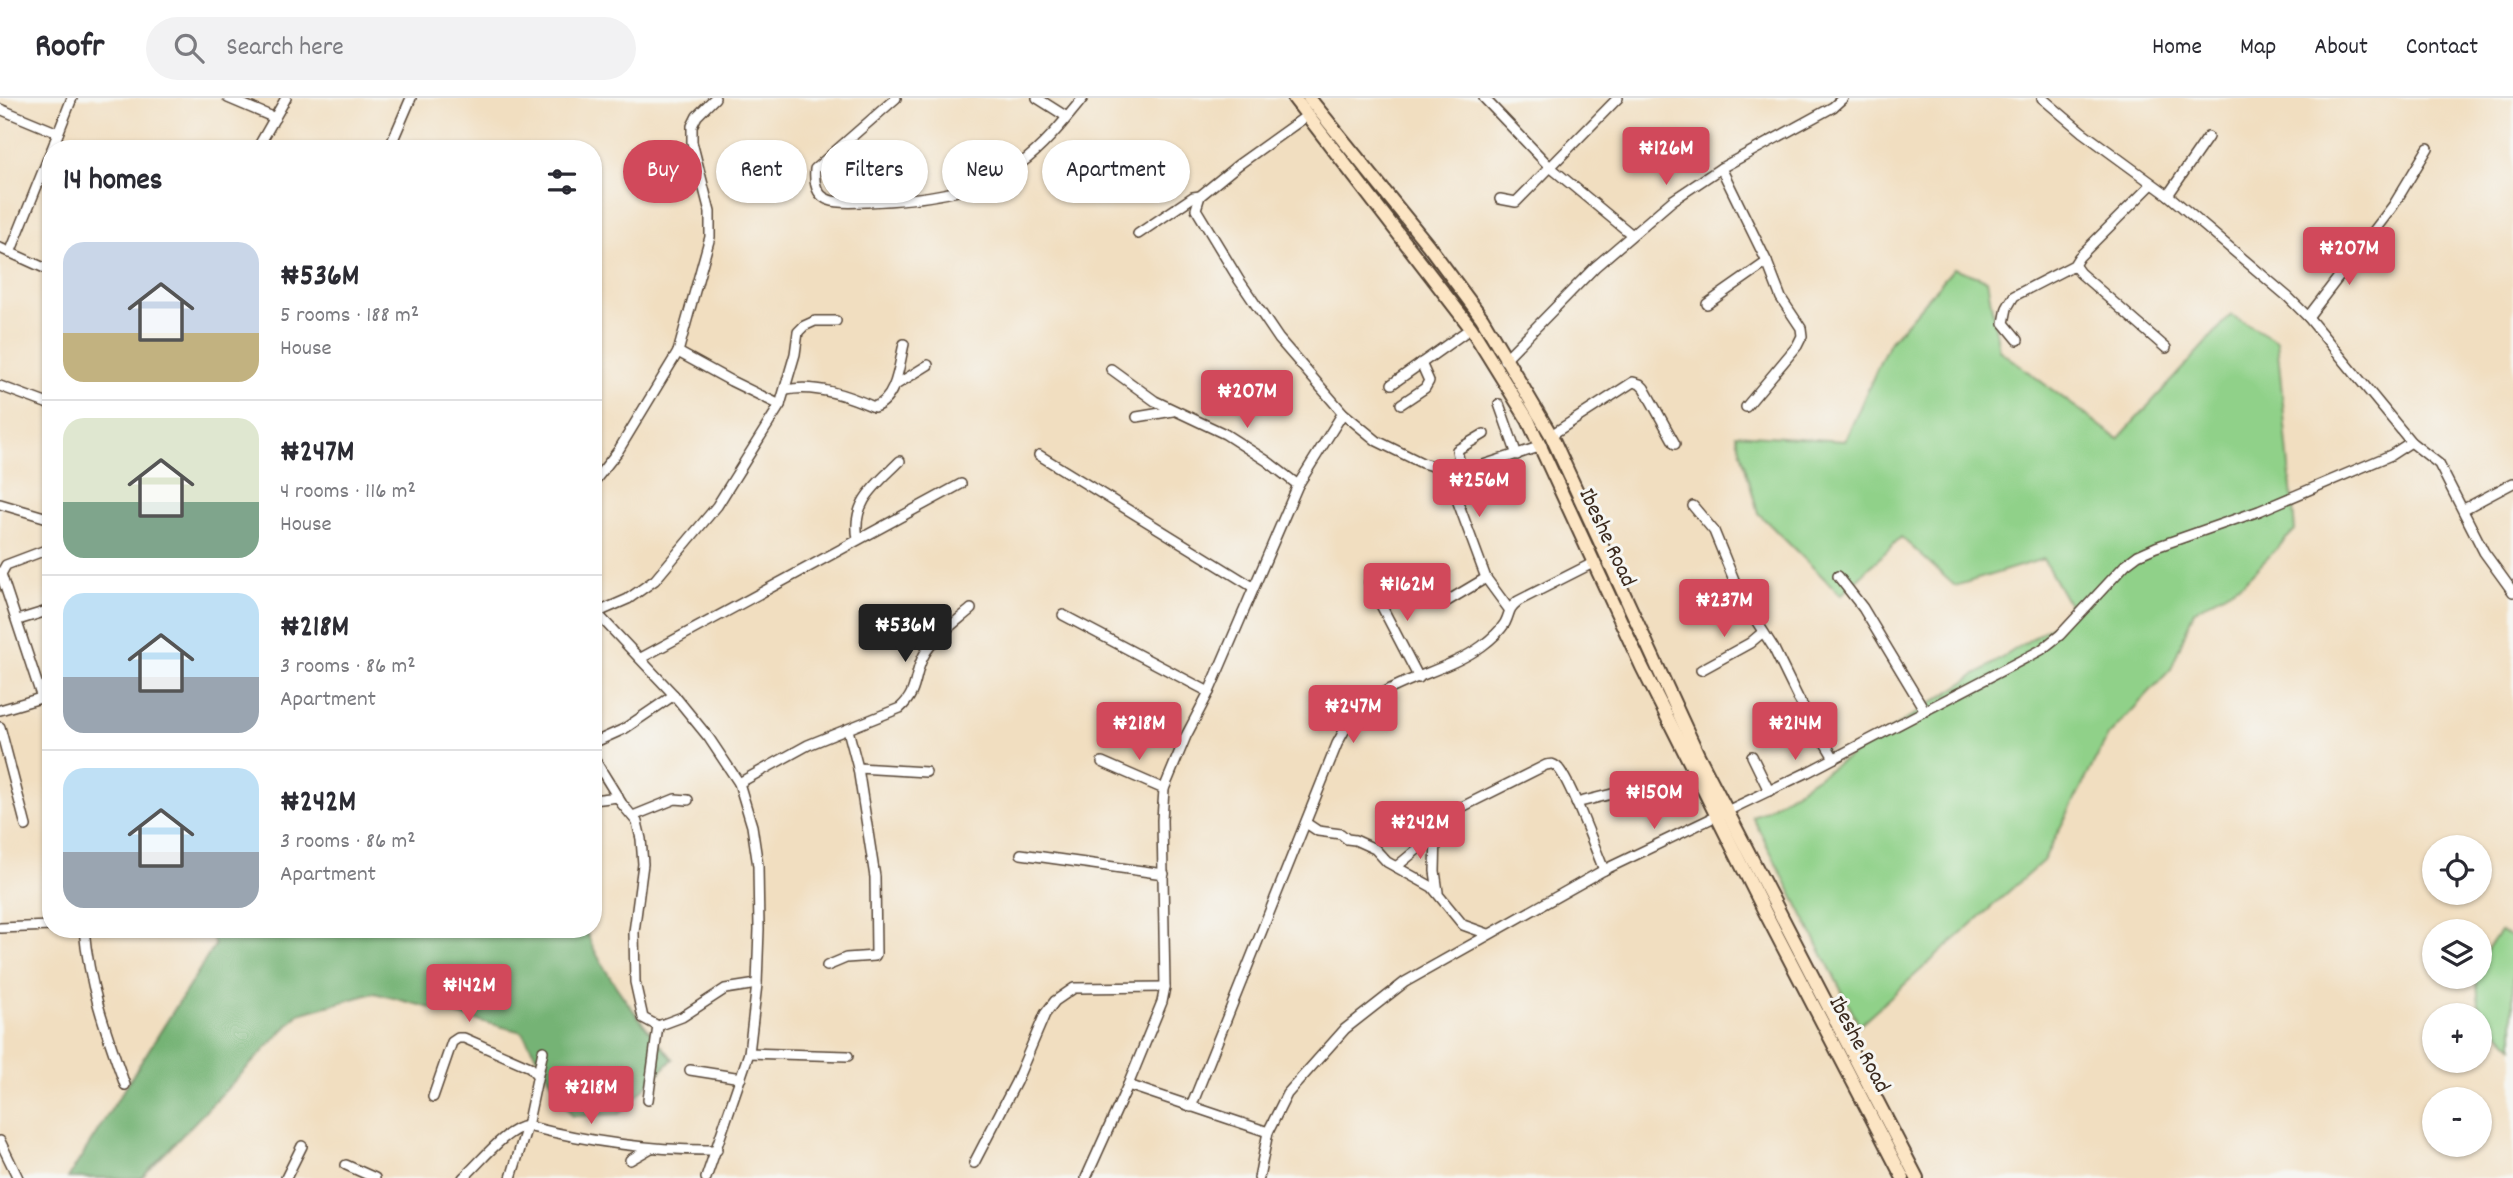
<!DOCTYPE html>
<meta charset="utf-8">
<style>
body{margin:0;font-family:Dekko,sans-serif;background:#f2f2f3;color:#2b2b33;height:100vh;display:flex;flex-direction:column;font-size:26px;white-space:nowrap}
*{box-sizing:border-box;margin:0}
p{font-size:23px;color:#7c7c81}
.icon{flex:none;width:38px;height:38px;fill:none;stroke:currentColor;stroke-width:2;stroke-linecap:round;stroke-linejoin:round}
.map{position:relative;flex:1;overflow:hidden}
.sheet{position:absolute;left:42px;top:42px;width:560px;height:798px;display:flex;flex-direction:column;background:#fff;border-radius:28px;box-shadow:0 2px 5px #0004}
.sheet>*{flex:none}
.top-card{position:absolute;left:623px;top:42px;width:665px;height:63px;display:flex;gap:14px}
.fabs{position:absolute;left:2422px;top:737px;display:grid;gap:14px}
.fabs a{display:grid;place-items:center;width:70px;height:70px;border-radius:50%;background:#fff;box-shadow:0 2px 5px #0004;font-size:35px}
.price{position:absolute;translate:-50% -60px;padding:0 16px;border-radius:7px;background:#d1495b;color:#fff;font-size:23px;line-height:46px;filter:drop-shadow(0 2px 4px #0008)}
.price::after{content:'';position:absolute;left:50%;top:42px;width:21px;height:16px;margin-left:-10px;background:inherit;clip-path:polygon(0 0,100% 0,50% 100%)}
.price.current{background:#222;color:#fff}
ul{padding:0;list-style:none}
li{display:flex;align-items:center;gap:21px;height:175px;padding:0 21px}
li+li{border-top:2px solid #e1e1e2}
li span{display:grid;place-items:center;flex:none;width:196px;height:140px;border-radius:21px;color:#555}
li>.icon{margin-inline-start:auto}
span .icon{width:84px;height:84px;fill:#fffc;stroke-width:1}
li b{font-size:30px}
h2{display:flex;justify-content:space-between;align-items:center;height:84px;padding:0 21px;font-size:30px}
.chip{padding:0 24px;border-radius:32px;background:#fff;box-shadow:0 2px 5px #0004;font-size:24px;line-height:63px}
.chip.current{background:#d1495b;color:#fff}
header{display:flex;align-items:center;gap:42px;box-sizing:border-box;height:98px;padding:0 35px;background:#fff;border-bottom:2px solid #e1e1e2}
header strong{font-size:33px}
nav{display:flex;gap:38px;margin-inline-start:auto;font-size:24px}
.search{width:490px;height:63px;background:#f2f2f3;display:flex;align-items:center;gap:18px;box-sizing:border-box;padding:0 24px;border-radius:38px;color:#7c7c81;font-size:26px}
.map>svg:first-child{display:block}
.green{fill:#90d189;stroke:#667e54;stroke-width:2}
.forest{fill:#74b375;stroke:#586e4a;stroke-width:2}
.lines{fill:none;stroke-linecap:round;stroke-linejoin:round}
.street-casing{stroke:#564536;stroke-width:12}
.secondary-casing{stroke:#564536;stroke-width:16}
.street{stroke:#fff;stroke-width:9}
.secondary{stroke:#fce5c4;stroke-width:12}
.labels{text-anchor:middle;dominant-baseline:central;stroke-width:6;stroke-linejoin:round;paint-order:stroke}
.street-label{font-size:23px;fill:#3b2a1e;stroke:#f6f6f2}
</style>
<header>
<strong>Roofr</strong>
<div class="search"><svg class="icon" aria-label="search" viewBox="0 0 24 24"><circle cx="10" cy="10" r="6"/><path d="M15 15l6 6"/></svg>Search here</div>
<nav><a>Home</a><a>Map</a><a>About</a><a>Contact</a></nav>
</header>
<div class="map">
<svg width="2513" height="1080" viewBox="0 0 2513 1080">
<rect width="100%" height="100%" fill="#f6f6f2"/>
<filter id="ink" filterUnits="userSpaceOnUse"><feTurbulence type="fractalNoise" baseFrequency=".0143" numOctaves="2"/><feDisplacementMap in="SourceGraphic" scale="14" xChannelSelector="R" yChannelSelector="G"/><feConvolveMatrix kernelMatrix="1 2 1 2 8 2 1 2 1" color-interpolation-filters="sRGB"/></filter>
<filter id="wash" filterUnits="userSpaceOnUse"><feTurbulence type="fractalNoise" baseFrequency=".00686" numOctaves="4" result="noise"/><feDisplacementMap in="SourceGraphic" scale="28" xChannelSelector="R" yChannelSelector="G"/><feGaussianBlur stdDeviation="1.57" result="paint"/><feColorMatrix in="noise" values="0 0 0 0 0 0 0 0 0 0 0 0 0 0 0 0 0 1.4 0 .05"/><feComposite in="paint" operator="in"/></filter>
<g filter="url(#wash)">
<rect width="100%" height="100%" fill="#f1dec0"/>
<g class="green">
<polygon points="1954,170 1987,182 1999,252 2118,341 2231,217 2277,243 2295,432 2244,484 2194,513 2171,571 2108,638 2043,763 1859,927 1752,718 1763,714 2073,514 2043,461 1955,488 1901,439 1841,497 1758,415 1736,336 1845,343 1888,246"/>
<polygon points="2500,833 2513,840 2513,948 2480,915 2476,879 2480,878 2480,861"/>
</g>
<path class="forest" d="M208 831H585C603 877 641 924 673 961L619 1016 572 1018 522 934 374 895 299 916 141 1080H68L215 847Z"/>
</g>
<g filter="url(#ink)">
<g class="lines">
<defs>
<g id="street">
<polyline points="228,0 275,20"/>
<path d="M896 0 815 71C814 83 815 97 829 102 840 106 855 104 867 104 918 102 976 96 1020 66 1044 49 1065 22 1083 0"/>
<polyline points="1037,0 1067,19"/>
<polyline points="1484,0 1549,68 1631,136"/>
<polyline points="2042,0 2082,34 2168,97 2288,199 2308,219 2411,344 2439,366 2484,454 2513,494"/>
<polyline points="0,11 58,35"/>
<polyline points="55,43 72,51"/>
<polyline points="52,51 72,0"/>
<polyline points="257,51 286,0"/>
<polyline points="389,51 411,0"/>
<polyline points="1721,70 1767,164 1781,200 1801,230 1802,238 1797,248 1746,309"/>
<polyline points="2168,97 2208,39"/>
<polyline points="1200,98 1196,111 1239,182 1279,241 1343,315 1377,343 1422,365 1446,372 1474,370 1542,348"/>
<polyline points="1500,101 1516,104 1618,0"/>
<polyline points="1138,136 1193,99 1200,98 1238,67 1308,17"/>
<polyline points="0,150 51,173"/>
<polyline points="10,155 51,53"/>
<polyline points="2074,167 2080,175 2166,250"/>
<polyline points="1707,206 1767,164"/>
<polyline points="2308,219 2393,108 2428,50"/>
<polyline points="2018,242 2004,225 2007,210 2014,198 2074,167 2079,159 2152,86"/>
<polyline points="678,254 731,283 780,307"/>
<polyline points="1504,262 1595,169 1673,102 1721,70 1833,9 1843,0"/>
<polyline points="1111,271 1155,303 1225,336 1267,363 1298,387"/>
<polyline points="1392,286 1471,230"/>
<polyline points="0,288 51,307"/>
<polyline points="894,288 928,267"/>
<path d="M786 292C815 286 847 297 874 309 897 302 899 266 904 246"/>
<polyline points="1401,306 1425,290 1429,283 1421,265"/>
<polyline points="1499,306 1517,357"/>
<polyline points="1137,319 1173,313"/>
<polyline points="1551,337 1633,284 1640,286 1644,290 1675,346"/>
<polyline points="1039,357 1253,489"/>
<polyline points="1446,372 1486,480 1508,510"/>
<polyline points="1461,372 1457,352 1484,336"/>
<polyline points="593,385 618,353 678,254 710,139 710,114 692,44 692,28 697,18 715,0"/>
<polyline points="0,406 51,421"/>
<polyline points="1693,408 1714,433 1741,499 1773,549 1798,600 1834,660"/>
<polyline points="2464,411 2513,385"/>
<path d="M858 441C851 404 876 387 900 363"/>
<polyline points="1838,478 1863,510 1925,613"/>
<polyline points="1369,484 1419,580"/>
<polyline points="1444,505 1486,480"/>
<polyline points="593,511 674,597 709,640 739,685 752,728 758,768 759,831 757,886 749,955 706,1080"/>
<polyline points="596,515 628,501 655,482 717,408 780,307 795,256 798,234 804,228 815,223 836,223"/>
<polyline points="1063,517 1209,594"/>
<polyline points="18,522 47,513"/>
<polyline points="641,560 961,386"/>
<polyline points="1701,572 1750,545 1763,534"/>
<polyline points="42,600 1,476 6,467 51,450"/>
<polyline points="0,612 51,597"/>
<polyline points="0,629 26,728"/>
<polyline points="593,645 624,631 674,597"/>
<polyline points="1752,658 1769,693"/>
<polyline points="593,659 622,706 637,724 641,741 643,766 634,834 635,884 643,920 658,928 682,919 725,891 757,886"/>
<polyline points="1102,664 1164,691"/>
<polyline points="858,670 926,674"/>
<path d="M739 685 808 647 900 610C919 593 913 577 924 557 934 539 956 524 971 511"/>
<polyline points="593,702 618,699"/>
<polyline points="1576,705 1640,689 1643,691 1648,703 1652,704 1678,696"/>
<polyline points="633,718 675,701 688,702"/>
<polyline points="1306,725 1318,733 1341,736 1347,741 1355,742 1375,751 1387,764 1432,789 1463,827 1488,836"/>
<polyline points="1436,735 1435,773 1438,794"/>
<polyline points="1021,756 1164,776"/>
<path d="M1396 769 1431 740 1442 719 1546 667C1552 666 1552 665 1557 669 1569 679 1596 753 1604 772"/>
<polyline points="0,830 51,828"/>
<path d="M84 831C89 888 106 934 125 987"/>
<polyline points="827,868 846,860 875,858 876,856 875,779 858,670 848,632"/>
<polyline points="749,955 848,958"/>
<polyline points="690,972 741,980"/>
<polyline points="1128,987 1268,1034"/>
<polyline points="433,999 452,944 458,940 464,940 530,969 537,977"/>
<polyline points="648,1002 658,928"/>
<path d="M1191 1009 1337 646C1342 637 1347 626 1354 618 1387 581 1442 577 1482 548 1490 542 1500 533 1505 525 1511 513 1507 512 1518 503L1595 464"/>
<polyline points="0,1043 18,1080"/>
<polyline points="630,1062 651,1050"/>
<polyline points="974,1065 1016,984 1045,916 1055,903 1074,890 1165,889"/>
<polyline points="346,1067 375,1080"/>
<polyline points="286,1080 302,1048"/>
<path d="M463 1080C480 1065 506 1030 527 1028 590 1044 652 1053 717 1052"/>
<polyline points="511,1080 527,1028 543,953"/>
<polyline points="1086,1080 1128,987 1162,904 1165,889 1162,722 1164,691 1186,638 1209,594 1298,387 1343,315"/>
<polyline points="1259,1080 1268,1034 1287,996 1345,931 1405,884 1604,772 1806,675 2041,552 2060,537 2126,466 2138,457 2156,449 2259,413 2391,357 2411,344"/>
</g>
<g id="secondary">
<polyline points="1294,0 1471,230 1528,322 1642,569 1766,816 1903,1080"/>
<polyline points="1309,0 1428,147 1482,220 1551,337 1698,657 1917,1080"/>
</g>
</defs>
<use href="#street" class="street-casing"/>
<use href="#secondary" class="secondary-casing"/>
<use href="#street" class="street"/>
<use href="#secondary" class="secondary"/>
</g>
</g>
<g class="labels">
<g class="street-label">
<text transform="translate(1606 440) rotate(65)">Ibeshe Road</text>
<text transform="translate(1858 947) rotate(62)">Ibeshe Road</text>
</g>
</g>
</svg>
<div class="fabs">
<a><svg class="icon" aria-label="locate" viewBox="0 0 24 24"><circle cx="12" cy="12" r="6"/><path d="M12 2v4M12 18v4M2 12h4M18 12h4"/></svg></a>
<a><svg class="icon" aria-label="layers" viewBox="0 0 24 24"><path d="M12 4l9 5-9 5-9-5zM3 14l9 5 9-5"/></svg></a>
<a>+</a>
<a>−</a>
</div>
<b class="price" style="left:1666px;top:89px">₦126M</b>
<b class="price" style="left:2349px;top:189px">₦207M</b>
<b class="price" style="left:1247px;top:332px">₦207M</b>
<b class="price" style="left:1479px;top:421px">₦256M</b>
<b class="price" style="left:1407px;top:525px">₦162M</b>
<b class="price" style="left:1724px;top:541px">₦237M</b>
<b class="price current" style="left:905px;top:566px">₦536M</b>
<b class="price" style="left:1353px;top:647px">₦247M</b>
<b class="price" style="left:1139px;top:664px">₦218M</b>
<b class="price" style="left:1795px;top:664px">₦214M</b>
<b class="price" style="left:1654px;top:733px">₦150M</b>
<b class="price" style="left:1420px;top:763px">₦242M</b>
<b class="price" style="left:469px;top:926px">₦142M</b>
<b class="price" style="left:591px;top:1028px">₦218M</b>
<div class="top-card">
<a class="chip current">Buy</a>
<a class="chip">Rent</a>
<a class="chip">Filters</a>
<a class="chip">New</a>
<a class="chip">Apartment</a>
</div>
<section class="sheet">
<h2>14 homes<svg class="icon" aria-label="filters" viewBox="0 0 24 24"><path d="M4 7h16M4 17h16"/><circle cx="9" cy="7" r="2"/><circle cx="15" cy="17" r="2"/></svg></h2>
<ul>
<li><span style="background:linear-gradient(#c9d6e8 65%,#c2b280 0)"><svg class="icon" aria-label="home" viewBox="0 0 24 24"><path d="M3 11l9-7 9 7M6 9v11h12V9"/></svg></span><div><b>₦536M</b><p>5 rooms · 188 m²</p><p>House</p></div></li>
<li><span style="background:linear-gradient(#dfe7d0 60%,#7fa58c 0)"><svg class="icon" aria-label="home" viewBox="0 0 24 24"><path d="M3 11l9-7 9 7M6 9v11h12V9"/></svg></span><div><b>₦247M</b><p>4 rooms · 116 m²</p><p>House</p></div></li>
<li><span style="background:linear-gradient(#bfe0f5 60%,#9aa5b1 0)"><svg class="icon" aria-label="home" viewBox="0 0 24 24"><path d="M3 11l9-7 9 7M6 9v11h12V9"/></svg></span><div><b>₦218M</b><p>3 rooms · 86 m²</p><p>Apartment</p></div></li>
<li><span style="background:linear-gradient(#bfe0f5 60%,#9aa5b1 0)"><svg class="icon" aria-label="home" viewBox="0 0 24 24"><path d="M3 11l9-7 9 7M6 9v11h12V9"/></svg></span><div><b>₦242M</b><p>3 rooms · 86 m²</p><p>Apartment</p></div></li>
</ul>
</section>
</div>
